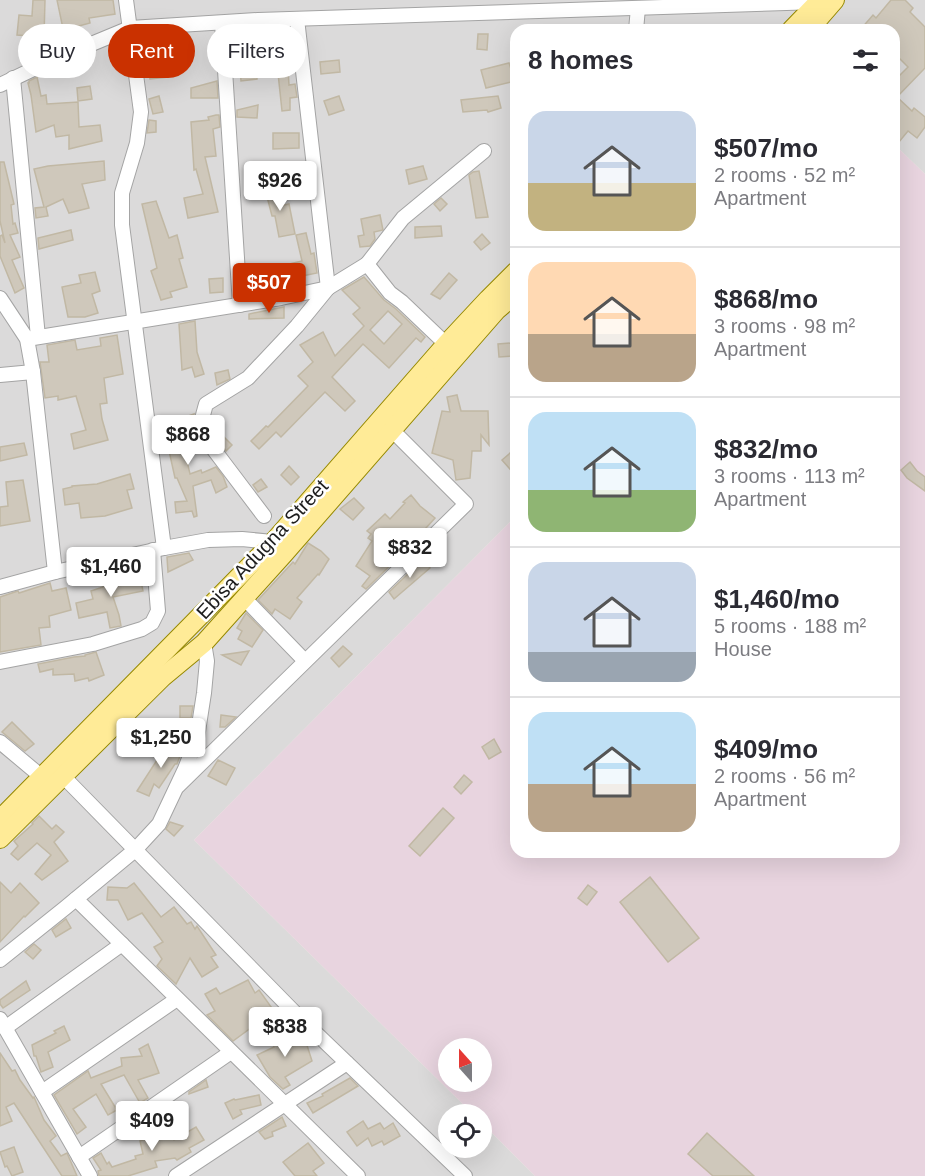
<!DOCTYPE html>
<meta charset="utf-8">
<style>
body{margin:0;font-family:Helvetica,sans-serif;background:#f2f2f3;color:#2b2b33;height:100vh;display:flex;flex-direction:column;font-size:22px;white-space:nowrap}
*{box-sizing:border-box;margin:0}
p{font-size:20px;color:#7c7c81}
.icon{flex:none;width:33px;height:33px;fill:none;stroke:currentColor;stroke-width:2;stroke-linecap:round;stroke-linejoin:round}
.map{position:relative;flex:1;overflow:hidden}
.sheet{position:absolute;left:510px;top:24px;width:390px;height:834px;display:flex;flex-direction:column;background:#fff;border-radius:18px;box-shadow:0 6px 24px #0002}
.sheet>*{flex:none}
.hud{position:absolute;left:18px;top:24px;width:402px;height:54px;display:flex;gap:12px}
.needle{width:39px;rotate:339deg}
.buttons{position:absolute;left:438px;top:1038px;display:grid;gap:12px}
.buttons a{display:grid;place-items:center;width:54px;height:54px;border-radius:50%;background:#fff;box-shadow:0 6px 24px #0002;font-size:30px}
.price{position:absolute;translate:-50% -51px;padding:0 14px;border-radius:6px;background:#fff;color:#222;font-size:20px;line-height:39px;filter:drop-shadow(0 2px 3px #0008)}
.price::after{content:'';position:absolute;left:50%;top:36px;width:18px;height:14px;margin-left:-9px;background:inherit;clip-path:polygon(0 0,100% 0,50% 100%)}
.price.on{background:#ca3100;color:#fff}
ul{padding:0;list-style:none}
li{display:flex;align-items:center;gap:18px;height:150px;padding:0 18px}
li+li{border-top:2px solid #e1e1e2}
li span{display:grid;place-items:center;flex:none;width:168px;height:120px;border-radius:18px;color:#555}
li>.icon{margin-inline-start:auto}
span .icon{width:72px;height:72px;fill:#fffc;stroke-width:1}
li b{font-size:26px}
h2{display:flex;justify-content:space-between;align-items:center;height:72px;padding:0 18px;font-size:26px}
.tag{padding:0 21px;border-radius:27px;background:#fff;box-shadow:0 6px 24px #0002;font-size:21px;line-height:54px}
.tag.on{background:#ca3100;color:#fff}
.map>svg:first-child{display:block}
.residential{fill:#dbdada}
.industrial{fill:#e8d4df;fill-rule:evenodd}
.building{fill:#cfc8bb;stroke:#c1b8a4;stroke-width:1.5;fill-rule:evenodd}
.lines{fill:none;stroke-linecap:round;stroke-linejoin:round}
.minor-casing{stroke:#a4a4a4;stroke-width:16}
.major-casing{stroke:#968900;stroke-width:20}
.minor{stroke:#fff;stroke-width:14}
.major{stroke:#ffeb97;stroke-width:18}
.labels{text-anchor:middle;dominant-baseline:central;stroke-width:5;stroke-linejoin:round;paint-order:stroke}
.street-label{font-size:20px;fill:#1d1d1d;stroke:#fff}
</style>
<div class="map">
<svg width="925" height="1176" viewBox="0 0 925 1176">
<rect width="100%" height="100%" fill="#efeee2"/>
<polygon class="residential" points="0,0 925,0 925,174 894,144 894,30 516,30 516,516 194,840 473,1114 448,1114 448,1148 482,1148 482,1123 535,1176 0,1176"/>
<path class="industrial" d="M894 144 925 174V1176H535L482 1123V1114H473L194 840 516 516V852H894ZM448 1048H482V1082H448Z"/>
<g class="building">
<polygon points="33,0 45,0 44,37 17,35 19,15 32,16"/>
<polygon points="57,0 113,0 115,14 89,18 90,23 75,27 77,35 65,38"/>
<polygon points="891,0 905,0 913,8 910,12 925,27 925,68 897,97 912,111 914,108 925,117 925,127 917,138 908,131 894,148 894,81 908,67 894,53 894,30 860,30 873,15 876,18"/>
<polygon points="478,34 488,34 487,50 477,49"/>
<polygon points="167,41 169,57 159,58 157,42"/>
<polygon points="287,52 289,85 295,84 297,97 290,98 290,110 282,111 276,54"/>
<polygon points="339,60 340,72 321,74 320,62"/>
<polygon points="509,63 515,81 486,88 481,70"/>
<polygon points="167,65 168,77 150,79 148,68"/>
<polygon points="256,65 257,79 241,81 240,66"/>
<polygon points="37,77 41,96 46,95 47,104 78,102 79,127 100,125 102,141 69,149 69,135 56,137 54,125 36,132 31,95 28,83 29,83 29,81"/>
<polygon points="217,81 218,98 191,98 191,88"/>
<polygon points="90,86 92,99 78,101 77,88"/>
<polygon points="159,96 163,112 153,114 149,99"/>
<polygon points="339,96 344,110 329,115 324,101"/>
<polygon points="498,96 501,108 488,112 487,110 463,112 461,100"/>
<polygon points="258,105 257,118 237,117 237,110"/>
<polygon points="216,115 219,115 220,127 213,129 216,156 205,157 218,212 188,218 184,198 203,194 196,169 194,170 191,122 209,120 208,117"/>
<polygon points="149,120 156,121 156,132 147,133"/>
<polygon points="273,133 299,133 299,148 273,149"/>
<polygon points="104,161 105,180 82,184 89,208 69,213 63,199 46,207 48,216 36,218 35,208 44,207 34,169 48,166"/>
<polygon points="0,162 4,162 14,204 11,205 13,224 15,223 18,233 10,235 20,257 12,260 24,288 15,293 0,256 0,236 2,235 5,243 0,221"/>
<polygon points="423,166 427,179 409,184 406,170"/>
<polygon points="479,171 488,217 476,218 469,175 473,172"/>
<polygon points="274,183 280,206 289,204 295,234 279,237 275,216 272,216 264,185"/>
<polygon points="441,198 447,204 440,211 434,204"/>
<polygon points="156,201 169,238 177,235 183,258 179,259 187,287 170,292 172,297 161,300 151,271 157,268 142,204"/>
<polygon points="380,215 383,230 374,232 375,239 370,246 360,247 358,236 364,235 361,219"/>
<polygon points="441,226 442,236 415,238 415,227"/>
<polygon points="71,230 73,240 39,249 38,238"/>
<polygon points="306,233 311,254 314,253 317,273 292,278 289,264 302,261 296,235"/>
<polygon points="482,234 490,243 481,250 474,242"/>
<polygon points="95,272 100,291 92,294 98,313 85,317 68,317 62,287 81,283 79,275"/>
<polygon points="449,273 457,280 440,299 431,294"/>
<path d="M364 277 384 300 396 309 425 337 421 342 416 338 389 368 363 344 332 377 355 401 345 411 325 392 281 437 276 432 259 449 251 441 266 426 268 427 308 386 298 376 313 362 300 345 323 332 335 356 364 326 353 314 360 308 342 290ZM388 311 402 324 384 344 370 330Z"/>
<polygon points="223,278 223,292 210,293 209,279"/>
<polygon points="284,307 284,318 249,319 249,314"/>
<polygon points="195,321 197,352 204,374 195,377 192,367 182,370 179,324"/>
<polygon points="117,335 123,374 104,378 107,403 100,404 102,419 108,440 74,449 71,434 86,430 76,396 58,400 58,396 45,398 40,362 49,362 47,345 75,340 77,350 101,346 100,338"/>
<polygon points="511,343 512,356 499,357 498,344"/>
<polygon points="228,370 230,379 217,385 215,373"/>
<polygon points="457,395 461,411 488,411 489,445 481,435 481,451 472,451 470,478 456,480 453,460 432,453 442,411 450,412 447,397"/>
<polygon points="194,414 190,428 180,432 190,474 201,470 202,473 216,467 223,476 227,487 216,493 211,480 193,486 197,516 194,517 192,511 176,513 175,502 187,501 177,478 175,478 166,437 164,437 160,426"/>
<polygon points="224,437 232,445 226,451 220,442"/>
<polygon points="24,443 27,455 0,461 0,447"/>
<polygon points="516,448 516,476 502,460"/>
<polygon points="910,462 917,471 925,477 925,491 907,478 901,470"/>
<polygon points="289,466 299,477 291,485 281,475"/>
<polygon points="130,474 134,489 127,490 132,508 105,516 81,518 79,503 65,505 63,489 72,487 72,486 97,484"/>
<polygon points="261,479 267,487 258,492 253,485"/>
<polygon points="23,480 30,521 0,526 0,507 8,506 6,482"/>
<polygon points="411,495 420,506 435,518 406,550 366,589 362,586 370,576 356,566 372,541 368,538 371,534 367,531 385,514 390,519 405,503 403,502"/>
<polygon points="354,498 364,508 353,520 340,509"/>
<polygon points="308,543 321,551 329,559 319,575 318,574 297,598 302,602 290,619 275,609 272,614 258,600 293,562 295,564"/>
<polygon points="189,553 193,560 168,572 167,557"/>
<polygon points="424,560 430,568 394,599 389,592 411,571"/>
<polygon points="128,565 139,571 143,591 113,597 119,615 121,626 110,628 107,612 79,618 76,603 93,599 91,591 103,587 103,585 109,583 109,585 128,579 126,566"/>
<polygon points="50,583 52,591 66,588 71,610 49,616 50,627 39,628 41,645 0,652 0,597 18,591 19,593"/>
<polygon points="246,613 263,630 252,647 238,639 242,631 237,628"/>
<polygon points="343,646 352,654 339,667 331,658"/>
<polygon points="249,651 241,665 222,655"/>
<polygon points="96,652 104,675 89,681 88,678 75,681 74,674 53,675 53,669 40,672 38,664 74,657 85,656 85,655"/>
<polygon points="180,706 193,706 191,718 180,718"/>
<polygon points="221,715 236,717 225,727 220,727"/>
<polygon points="12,722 34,744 25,751 2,732"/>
<polygon points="494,739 501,752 489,759 482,747"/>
<polygon points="161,746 180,747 180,756 177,764 175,764 159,788 154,784 149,796 137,791 159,757 160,757"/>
<polygon points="218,760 235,768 226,785 208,776"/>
<polygon points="464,775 472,782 461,794 454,787"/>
<polygon points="443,808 454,818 420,856 409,846"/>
<polygon points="39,816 52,829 56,825 64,832 54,842 68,861 42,880 35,874 51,855 37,843 18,860 11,854 18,846 14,841 33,824 32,823"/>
<polygon points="170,822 183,826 174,836 166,829"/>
<polygon points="650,877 699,938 668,962 620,902"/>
<polygon points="0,882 11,893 20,883 39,903 25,917 24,916 0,942"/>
<polygon points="134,883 161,917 174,907 187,924 191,922 195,929 197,926 216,955 211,957 218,967 202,977 190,958 176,984 157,966 162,959 154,947 163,942 142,913 128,920 118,900 107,900 108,887 127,888"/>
<polygon points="588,885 597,892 587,905 578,898"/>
<polygon points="66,919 71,928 56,937 52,930"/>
<polygon points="34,944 41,950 33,959 25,952"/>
<polygon points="248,980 255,993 259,990 274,1011 233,1041 207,1015 215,1011 205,994 216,988 220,994"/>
<polygon points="26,981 30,990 3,1008 0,1004 0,1000"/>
<polygon points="64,1026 70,1040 48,1052 53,1067 41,1072 36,1056 34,1056 32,1045 56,1033 54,1031"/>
<polygon points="288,1031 292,1040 304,1036 312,1061 285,1077 290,1085 283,1089 270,1077 257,1055 274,1047 271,1039"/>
<polygon points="148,1044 159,1073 138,1080 148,1098 140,1103 124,1075 101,1084 117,1110 108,1115 96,1094 73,1109 86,1127 77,1134 54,1095 88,1071 91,1078 122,1066 121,1058 142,1056 139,1049"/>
<polygon points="0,1053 12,1071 15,1070 20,1080 33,1098 34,1097 44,1120 56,1136 50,1141 61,1156 67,1153 77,1176 62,1176 14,1103 6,1107 12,1121 0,1126"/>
<polygon points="350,1078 358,1086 313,1113 307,1103 323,1096 322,1094"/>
<polygon points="206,1080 208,1087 189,1094 189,1092"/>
<polygon points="259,1095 261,1105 240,1110 242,1114 233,1119 225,1103 234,1099 235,1100"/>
<polygon points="282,1117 286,1126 272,1132 273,1136 265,1139 259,1132"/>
<polygon points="150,1119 159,1139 169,1132 174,1140 196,1127 204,1140 189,1148 191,1152 177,1160 175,1158 155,1161 157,1167 128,1176 99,1176 98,1171 101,1170 93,1158 101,1153 107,1164 109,1162 112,1167 136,1159 135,1156 143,1154 140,1141 147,1138 141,1125"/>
<polygon points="363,1121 368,1129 380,1123 384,1129 393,1123 400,1136 384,1145 382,1141 372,1146 368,1138 357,1146 347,1132"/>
<polygon points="707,1133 754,1176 713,1176 688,1154"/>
<polygon points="308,1143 324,1163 313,1171 317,1176 295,1176 283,1162"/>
<polygon points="14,1147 23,1172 12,1176 7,1166 5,1167 0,1152"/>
</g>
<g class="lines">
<defs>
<g id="minor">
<polyline points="126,0 141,112 137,143 122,193 122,225 164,548"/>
<polyline points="222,23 240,305"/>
<polyline points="636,30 638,8"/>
<polyline points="13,78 38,337"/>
<polyline points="0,85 48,62 130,28 258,20 819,2"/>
<polyline points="367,264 403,218 484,151"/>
<polyline points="0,298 27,339 33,372 55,572"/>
<polyline points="27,339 281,298 328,288 367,264 390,293 402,302 446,344"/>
<polyline points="0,375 33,372"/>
<polyline points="264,516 199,430 206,404 248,378 297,326 328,288 297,19"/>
<polyline points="0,587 55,572 164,548 208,540 242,539 273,542"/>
<polyline points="244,598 305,661"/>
<polyline points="0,662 93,644 142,629 152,623 158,611 153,550"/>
<polyline points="0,742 42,777"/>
<polyline points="56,769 299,1017 465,1176"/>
<polyline points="178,786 466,504 392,430"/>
<polyline points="76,899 358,1176"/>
<polyline points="0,960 65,908 135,850 159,824 185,769 197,738 204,693 207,661 204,643"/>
<polyline points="0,1019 90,1176"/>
<polyline points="5,1028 122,944"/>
<polyline points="42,1092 177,999"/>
<polyline points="79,1157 231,1052"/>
<polyline points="176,1176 347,1063"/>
</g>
<g id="major">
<polyline points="791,30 820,0"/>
<polyline points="809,30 835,0"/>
<polyline points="0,819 273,542 446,344 488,299 516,271"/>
<polyline points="0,839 163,677 204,643 284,554 497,310 516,294"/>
</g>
</defs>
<use href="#minor" class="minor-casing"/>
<use href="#major" class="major-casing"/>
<use href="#minor" class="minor"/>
<use href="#major" class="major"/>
</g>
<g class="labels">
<g class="street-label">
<text transform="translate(262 549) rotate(-47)">Ebisa Adugna Street</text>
</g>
</g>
</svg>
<div class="buttons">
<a><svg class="needle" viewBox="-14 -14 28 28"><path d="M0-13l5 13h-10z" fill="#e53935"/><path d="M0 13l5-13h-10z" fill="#7c7c81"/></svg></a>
<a><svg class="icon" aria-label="locate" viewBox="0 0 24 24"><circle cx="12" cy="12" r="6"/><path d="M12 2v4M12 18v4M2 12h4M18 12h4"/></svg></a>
</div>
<b class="price" style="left:280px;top:212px">$926</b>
<b class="price on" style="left:269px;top:314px">$507</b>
<b class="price" style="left:188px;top:466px">$868</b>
<b class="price" style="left:410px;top:579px">$832</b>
<b class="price" style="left:111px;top:598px">$1,460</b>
<b class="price" style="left:161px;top:769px">$1,250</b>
<b class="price" style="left:285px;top:1058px">$838</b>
<b class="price" style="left:152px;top:1152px">$409</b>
<div class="hud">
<a class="tag">Buy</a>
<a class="tag on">Rent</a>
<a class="tag">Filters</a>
</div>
<section class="sheet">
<h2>8 homes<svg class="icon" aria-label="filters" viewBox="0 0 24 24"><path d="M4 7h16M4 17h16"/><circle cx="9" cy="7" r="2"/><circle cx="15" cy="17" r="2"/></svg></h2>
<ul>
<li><span style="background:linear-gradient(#c9d6e8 60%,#c2b280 0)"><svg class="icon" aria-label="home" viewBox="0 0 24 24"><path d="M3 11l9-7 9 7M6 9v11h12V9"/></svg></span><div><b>$507/mo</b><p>2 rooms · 52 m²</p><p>Apartment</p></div></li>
<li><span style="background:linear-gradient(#ffd9b3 60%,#b9a48a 0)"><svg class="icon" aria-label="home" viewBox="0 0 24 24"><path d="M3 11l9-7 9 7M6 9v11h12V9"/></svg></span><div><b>$868/mo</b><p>3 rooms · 98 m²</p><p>Apartment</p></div></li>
<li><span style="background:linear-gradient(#bfe0f5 65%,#8fb573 0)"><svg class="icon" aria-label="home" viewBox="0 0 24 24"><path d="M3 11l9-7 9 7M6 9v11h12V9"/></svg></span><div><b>$832/mo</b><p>3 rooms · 113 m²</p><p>Apartment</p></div></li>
<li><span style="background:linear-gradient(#c9d6e8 75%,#9aa5b1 0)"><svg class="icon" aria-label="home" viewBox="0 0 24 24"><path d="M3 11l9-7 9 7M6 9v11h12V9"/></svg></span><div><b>$1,460/mo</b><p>5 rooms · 188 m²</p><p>House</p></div></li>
<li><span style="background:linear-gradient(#bfe0f5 60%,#b9a48a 0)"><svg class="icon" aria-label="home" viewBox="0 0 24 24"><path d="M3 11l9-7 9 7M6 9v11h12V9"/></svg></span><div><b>$409/mo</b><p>2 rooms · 56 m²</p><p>Apartment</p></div></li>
</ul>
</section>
</div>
